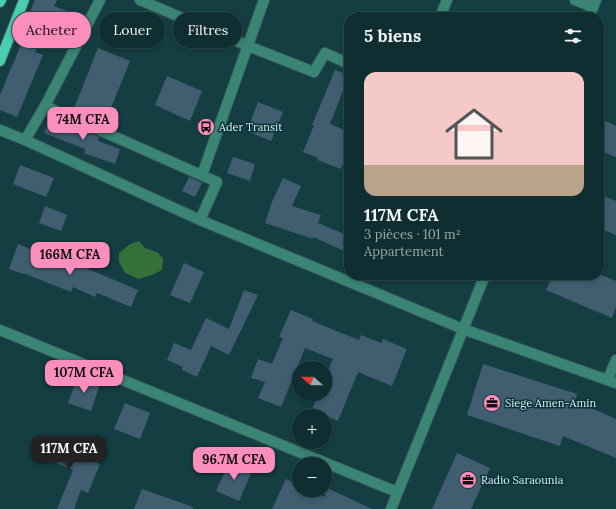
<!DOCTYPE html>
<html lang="fr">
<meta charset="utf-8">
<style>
body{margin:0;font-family:Lora,serif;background:#18363a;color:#f1f3f6;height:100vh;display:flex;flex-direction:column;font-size:15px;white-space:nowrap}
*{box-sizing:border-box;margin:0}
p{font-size:13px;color:#9ba8ac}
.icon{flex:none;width:22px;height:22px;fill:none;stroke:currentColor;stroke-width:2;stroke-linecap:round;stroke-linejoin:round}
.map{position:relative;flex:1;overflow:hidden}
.sheet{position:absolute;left:344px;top:12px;width:260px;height:268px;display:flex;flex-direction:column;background:#0f2e32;border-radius:16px;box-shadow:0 2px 6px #0003,0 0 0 1px #2f4a4d}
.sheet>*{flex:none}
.guide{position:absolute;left:12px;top:12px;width:272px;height:36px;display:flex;gap:8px}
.needle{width:26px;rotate:291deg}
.tools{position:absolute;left:292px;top:361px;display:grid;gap:8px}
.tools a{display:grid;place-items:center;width:40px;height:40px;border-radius:50%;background:#0f2e32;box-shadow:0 2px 6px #0003,0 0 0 1px #2f4a4d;font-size:20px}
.price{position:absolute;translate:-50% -34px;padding:0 9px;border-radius:8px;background:#fe8ebb;color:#111;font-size:13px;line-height:26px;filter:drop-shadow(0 1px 2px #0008)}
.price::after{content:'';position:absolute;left:50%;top:24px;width:12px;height:9px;margin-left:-6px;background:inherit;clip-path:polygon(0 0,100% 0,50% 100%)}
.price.active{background:#222;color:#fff}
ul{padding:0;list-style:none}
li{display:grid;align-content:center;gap:8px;height:212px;padding:0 20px}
li span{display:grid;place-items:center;height:124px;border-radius:12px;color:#555}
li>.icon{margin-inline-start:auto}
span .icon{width:72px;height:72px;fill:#fffc;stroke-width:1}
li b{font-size:17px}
h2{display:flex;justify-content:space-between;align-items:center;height:48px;padding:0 20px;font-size:17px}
.pill{padding:0 14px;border-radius:18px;background:#0f2e32;box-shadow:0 2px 6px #0003,0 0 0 1px #2f4a4d;font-size:14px;line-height:36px}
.pill.active{background:#fe8ebb;color:#111}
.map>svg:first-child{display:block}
.green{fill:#357039}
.building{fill:#405e70}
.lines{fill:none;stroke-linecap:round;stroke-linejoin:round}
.minor-casing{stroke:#345a5e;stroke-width:12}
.major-casing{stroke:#345a5e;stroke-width:12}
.minor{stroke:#3a8573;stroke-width:10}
.major{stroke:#4bcdaf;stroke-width:10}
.labels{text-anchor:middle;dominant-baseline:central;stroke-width:3;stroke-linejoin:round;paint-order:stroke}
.poi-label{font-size:11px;fill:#dbf0f3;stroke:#073338;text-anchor:start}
</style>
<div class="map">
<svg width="616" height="509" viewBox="0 0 616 509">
<rect width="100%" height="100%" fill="#143e42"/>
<polygon class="green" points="139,241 145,248 157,252 163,258 162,270 152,275 139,279 125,273 119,262 119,253 130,244"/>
<g class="building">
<polygon points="35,0 57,0 54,6 75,14 69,27 49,19 35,52 43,55 17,117 0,110 0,95 22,42 18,41"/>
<polygon points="98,48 130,61 104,125 73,111"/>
<polygon points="335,70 349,75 330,124 349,132 349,134 343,149 348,152 341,169 317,160 318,158 303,152 314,125 312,125"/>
<polygon points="167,76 202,91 190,121 155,105"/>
<polygon points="258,102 283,112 271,141 247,131"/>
<polygon points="599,118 616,126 616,157 599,150"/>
<polygon points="49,120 67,127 68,123 99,137 98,141 120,149 115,164 84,153 85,149 44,133"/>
<polygon points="233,157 255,164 250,181 227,173"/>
<polygon points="20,165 54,178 46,197 13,184"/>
<polygon points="189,177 202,183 195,197 182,191"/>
<polygon points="283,178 301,186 292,206 321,215 318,223 349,236 349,253 313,237 313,239 265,223 271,204"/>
<polygon points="599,194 616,201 616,235 599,228"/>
<polygon points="45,206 67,215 61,231 39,223"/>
<polygon points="18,244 65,263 66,261 86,268 138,290 131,307 97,293 95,297 73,287 71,292 23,273 23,274 9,269"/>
<polygon points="184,263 204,272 190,303 170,295"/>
<polygon points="553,275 601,275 616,281 616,307 612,318 546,290"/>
<polygon points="244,290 258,295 229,355 211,346 197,377 182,370 183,367 167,360 174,343 191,350 206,318 229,329"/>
<polygon points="291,310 313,319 312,321 359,340 361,335 381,343 383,339 407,349 392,386 358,372 338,421 312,410 318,394 325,394 325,377 333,359 305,348 281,407 258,398 265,382 251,378 258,359 272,364 283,338 279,337"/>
<polygon points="483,364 577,394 575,401 616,419 616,458 563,436 560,446 467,415"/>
<polygon points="78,376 100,384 91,411 68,403"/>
<polygon points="125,403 150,413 140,439 114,429"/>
<polygon points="40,436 74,451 73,453 100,464 88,493 81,490 74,509 57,509 73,470 33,453"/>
<polygon points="457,453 490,468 471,509 432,509"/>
<polygon points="230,461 252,471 239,501 216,491"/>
<polygon points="286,479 299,485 299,490 309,490 325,497 325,487 372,509 272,509"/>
<polygon points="142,489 193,507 193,509 134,509"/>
</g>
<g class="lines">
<defs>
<g id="minor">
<polyline points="140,0 248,46 314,72 325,53 349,64"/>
<polyline points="575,0 593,7"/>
<polyline points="440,17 447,0"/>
<polyline points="589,17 596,0"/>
<polyline points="45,106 217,182 200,220"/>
<polyline points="0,130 25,140 200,220 463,329 616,383"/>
<polyline points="25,140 45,106 100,0"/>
<polyline points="202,175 264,0"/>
<polyline points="0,330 397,492"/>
<polyline points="608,379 616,360"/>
<polyline points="391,509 485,275"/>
</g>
<g id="major">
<polyline points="0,2 1,0"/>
<polyline points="0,61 24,0"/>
</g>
</defs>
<use href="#minor" class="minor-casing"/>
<use href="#major" class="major-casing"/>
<use href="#minor" class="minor"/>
<use href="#major" class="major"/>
</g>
<defs>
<symbol id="bus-disc" viewBox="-11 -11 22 22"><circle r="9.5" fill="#fe8ebb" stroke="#073338"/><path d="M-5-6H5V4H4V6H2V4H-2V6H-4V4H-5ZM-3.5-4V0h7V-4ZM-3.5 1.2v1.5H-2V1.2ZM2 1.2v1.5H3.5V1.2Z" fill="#111"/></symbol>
<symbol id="office-disc" viewBox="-11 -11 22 22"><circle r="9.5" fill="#fe8ebb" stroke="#073338"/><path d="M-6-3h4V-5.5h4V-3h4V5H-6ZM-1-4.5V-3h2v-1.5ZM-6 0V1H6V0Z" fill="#111"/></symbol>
</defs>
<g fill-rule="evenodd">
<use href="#bus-disc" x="196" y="117" width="20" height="20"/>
<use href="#office-disc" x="482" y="393" width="20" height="20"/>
<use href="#office-disc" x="458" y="470" width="20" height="20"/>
</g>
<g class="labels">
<g class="poi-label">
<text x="219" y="127">Ader Transit</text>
<text x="505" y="403">Siege Amen-Amin</text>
<text x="481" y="480">Radio Saraounia</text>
</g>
</g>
</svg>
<div class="tools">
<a><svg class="needle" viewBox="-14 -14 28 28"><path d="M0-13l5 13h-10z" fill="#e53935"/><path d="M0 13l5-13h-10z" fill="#9ba8ac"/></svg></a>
<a>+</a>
<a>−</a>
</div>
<b class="price" style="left:83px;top:141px">74M CFA</b>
<b class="price" style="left:70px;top:276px">166M CFA</b>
<b class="price" style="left:84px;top:394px">107M CFA</b>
<b class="price active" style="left:69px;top:470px">117M CFA</b>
<b class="price" style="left:234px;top:481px">96.7M CFA</b>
<div class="guide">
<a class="pill active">Acheter</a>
<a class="pill">Louer</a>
<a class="pill">Filtres</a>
</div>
<section class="sheet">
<h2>5 biens<svg class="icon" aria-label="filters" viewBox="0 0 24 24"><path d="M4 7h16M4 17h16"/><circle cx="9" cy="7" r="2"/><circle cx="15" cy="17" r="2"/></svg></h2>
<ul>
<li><span style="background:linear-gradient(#f6c9c9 75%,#b9a48a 0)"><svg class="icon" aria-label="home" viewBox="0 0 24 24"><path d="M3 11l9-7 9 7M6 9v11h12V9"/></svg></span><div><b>117M CFA</b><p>3 pièces · 101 m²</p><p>Appartement</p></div></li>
</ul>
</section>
</div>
